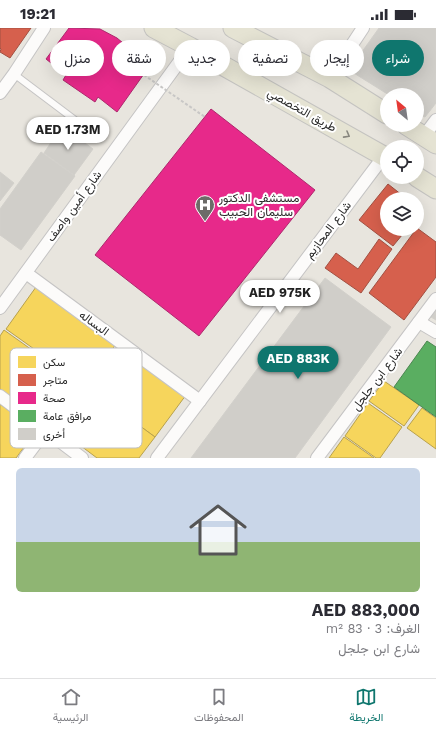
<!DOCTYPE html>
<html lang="ar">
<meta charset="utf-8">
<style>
body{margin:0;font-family:"Work Sans",Vazirmatn,sans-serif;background:#f7f7f7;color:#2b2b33;direction:rtl;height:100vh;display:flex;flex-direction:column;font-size:15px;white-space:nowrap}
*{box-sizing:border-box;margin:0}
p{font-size:13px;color:#7c7c81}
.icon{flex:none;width:22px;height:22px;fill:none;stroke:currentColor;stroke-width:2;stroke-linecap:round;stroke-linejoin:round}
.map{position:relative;height:430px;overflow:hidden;direction:ltr}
.panel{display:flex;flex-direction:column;background:#fff;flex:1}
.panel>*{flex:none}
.hud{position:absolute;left:12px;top:12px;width:412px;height:36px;direction:rtl;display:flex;gap:8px}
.needle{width:26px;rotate:331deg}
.tools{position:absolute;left:380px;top:60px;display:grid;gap:8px}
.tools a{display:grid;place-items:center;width:44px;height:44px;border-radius:50%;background:#fff;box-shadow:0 4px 16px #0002;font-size:20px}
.price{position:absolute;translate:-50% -34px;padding:0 9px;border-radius:14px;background:#fff;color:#222;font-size:13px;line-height:26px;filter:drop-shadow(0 1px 2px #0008)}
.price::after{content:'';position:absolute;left:50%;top:24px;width:12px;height:9px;margin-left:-6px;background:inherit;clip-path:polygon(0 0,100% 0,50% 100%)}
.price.on{background:#0f766e;color:#fff}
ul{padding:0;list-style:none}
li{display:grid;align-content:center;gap:8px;height:212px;padding:0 16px}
li span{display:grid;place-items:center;height:124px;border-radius:6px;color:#555}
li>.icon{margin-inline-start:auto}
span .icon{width:72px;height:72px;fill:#fffc;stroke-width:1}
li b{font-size:17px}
.chip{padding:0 14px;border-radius:18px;background:#fff;box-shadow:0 4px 16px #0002;font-size:14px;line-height:36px}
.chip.on{background:#0f766e;color:#fff}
.status{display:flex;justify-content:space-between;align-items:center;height:28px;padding:0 20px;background:#fff;direction:ltr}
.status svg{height:11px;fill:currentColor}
.menu{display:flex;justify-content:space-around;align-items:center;height:56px;border-top:1px solid #e1e1e2;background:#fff;font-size:11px;color:#7c7c81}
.menu a{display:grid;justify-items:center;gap:2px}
.menu .on{color:#0f766e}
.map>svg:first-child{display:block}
.homes{fill:#f6d55c;stroke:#b8a14d}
.shops{fill:#d6604d;stroke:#a25042}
.health{fill:#e7298a;stroke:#ae296d}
.public{fill:#5aae61;stroke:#4b8650}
.building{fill:#d0cec9;stroke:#d2d0cb}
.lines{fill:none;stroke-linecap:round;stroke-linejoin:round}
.lane-casing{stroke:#c5c4c4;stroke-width:8}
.street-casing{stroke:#c5c4c4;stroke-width:14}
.primary-casing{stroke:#c4c3c0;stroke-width:21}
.lane{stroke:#fcfbfa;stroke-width:6}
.street{stroke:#fcfbfa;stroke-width:12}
.primary{stroke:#e5e3d3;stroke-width:19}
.path-bridge{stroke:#c8c7c6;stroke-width:2;stroke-dasharray:3 2;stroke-linecap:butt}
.oneway{stroke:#87867e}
.labels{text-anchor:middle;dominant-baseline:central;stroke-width:4;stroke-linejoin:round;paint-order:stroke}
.street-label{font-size:12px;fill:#292929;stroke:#fff}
.poi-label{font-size:12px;fill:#292929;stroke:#fff;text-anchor:start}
.key{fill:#fff;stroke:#bfbfbf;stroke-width:1}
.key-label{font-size:11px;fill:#292929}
</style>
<div class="status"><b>19:21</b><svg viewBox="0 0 49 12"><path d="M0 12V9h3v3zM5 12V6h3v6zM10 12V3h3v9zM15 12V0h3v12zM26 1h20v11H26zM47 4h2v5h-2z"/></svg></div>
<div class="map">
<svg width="436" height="430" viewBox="0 0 436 430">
<rect width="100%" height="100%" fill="#e8e5de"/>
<g class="homes">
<polygon points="36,259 116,316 86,358 6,301"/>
<polygon points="4,302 84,359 54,401 0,362 0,308"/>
<polygon points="118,317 186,367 155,409 87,359"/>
<polygon points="384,353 419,377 404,398 369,373"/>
<polygon points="87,359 155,409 139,430 97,430 57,400"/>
<polygon points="368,375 402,399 380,430 376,430 345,408"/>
<polygon points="0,376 36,403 16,430 0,430"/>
<polygon points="422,380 436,390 436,421 407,400"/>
<polygon points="344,409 374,430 329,430"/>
</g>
<g class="shops">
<polygon points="0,0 31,0 10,30 0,24 1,21 0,20"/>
<polygon points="388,156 407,171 387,171 387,201 407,201 393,218 359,192"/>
<polygon points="417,200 436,214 436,249 404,292 369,265"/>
<polygon points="379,211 392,221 361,265 325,240 336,225 358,241"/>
</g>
<g class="health">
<polygon points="69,0 100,1 117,10 135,25 139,21 146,20 153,25 155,35 152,40 146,43 117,84 98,69 95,74 63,52 66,47 46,31"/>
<polygon points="211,81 315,162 199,308 95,227"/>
</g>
<polygon class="public" points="427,313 436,319 436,389 394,359"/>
<g class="building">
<polygon points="379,0 436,0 436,75 425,89 417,85 417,67 389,67 349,42"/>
<polygon points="62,98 93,121 74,147 44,125"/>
<polygon points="41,124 75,148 21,222 0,207 0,181"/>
<polygon points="0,144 14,155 0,173"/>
<polygon points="325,250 391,299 295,430 191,430"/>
<polygon points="436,281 436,292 431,289"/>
</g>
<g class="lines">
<defs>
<polyline id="lane" points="14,46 83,98"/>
<g id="street">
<polyline points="330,50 363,0"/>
<polyline points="0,65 14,46 44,0"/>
<polyline points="424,108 436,92"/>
<polyline points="26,245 200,373"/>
<polyline points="0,280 190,19"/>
<polyline points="419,294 436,304"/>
<polyline points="0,368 82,430"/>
<polyline points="25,430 46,402"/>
<polyline points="157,430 384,128"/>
<polyline points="317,430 436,271"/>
</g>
<g id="primary">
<polyline points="154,0 190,19 387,130"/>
<polyline points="233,0 330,50 387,86"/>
<polyline points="406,97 436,116"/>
<polyline points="417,149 436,161"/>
</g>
</defs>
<use href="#lane" class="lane-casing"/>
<use href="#street" class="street-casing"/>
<use href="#primary" class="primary-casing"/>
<use href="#lane" class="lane"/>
<use href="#street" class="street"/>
<use href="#primary" class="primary"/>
<polyline class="path-bridge" points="144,47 205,89"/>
</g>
<defs><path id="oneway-chevron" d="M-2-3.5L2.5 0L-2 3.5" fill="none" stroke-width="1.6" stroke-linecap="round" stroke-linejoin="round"/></defs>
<use class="oneway" href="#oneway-chevron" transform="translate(347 107) rotate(29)"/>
<defs>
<symbol id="hospital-pin" viewBox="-11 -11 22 30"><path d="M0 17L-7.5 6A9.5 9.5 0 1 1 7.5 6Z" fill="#6c6b68" stroke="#fff"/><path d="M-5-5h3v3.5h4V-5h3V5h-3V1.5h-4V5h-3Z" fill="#fff"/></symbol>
</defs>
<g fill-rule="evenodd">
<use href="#hospital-pin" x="194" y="166" width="22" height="30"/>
</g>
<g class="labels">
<g class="street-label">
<text transform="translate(302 82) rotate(29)">طريق التخصصي</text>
<text transform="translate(74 178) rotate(-54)">شارع أمين واصف</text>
<text transform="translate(328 202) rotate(-53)">شارع المحازيم</text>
<text transform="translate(94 295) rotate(36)">البساله</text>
<text transform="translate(377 351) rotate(-53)">شارع ابن جلجل</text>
</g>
<g class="poi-label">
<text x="219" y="170">مستشفى الدكتور<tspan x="219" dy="14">سليمان الحبيب</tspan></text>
</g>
</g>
<rect x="10" y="320" width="132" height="100" rx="6" class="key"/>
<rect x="18" y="328" width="18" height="12" fill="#f6d55c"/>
<rect x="18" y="346" width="18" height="12" fill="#d6604d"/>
<rect x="18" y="364" width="18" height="12" fill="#e7298a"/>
<rect x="18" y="382" width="18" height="12" fill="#5aae61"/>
<rect x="18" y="400" width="18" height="12" fill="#d0cec9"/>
<g class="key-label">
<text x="43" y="338">سكن</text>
<text x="43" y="356">متاجر</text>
<text x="43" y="374">صحة</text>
<text x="43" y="392">مرافق عامة</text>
<text x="43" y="410">أخرى</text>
</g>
</svg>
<div class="tools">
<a><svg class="needle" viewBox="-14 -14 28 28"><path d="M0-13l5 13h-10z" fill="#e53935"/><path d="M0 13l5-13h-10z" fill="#7c7c81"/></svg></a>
<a><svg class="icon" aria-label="locate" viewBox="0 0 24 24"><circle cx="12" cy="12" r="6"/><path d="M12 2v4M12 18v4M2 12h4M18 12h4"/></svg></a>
<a><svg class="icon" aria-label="layers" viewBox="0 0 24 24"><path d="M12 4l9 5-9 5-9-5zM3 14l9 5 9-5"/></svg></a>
</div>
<b class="price" style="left:68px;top:123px">AED 1.73M</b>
<b class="price" style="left:280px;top:286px">AED 975K</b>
<b class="price on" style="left:298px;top:352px">AED 883K</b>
<div class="hud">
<a class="chip on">شراء</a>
<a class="chip">إيجار</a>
<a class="chip">تصفية</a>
<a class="chip">جديد</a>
<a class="chip">شقة</a>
<a class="chip">منزل</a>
</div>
</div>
<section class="panel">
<ul>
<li><span style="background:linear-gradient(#c9d6e8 60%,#8fb573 0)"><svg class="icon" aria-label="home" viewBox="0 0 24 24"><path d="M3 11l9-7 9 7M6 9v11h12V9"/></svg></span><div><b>AED 883,000</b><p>الغرف: 3 · 83 m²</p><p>شارع ابن جلجل</p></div></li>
</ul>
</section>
<nav class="menu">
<a class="on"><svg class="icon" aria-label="map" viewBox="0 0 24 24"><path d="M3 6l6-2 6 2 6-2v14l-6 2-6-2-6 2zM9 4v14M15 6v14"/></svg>الخريطة</a>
<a><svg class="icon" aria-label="saved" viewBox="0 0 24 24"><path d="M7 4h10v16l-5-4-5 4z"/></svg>المحفوظات</a>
<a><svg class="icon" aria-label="home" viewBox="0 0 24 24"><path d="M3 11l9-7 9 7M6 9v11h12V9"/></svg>الرئيسية</a>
</nav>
